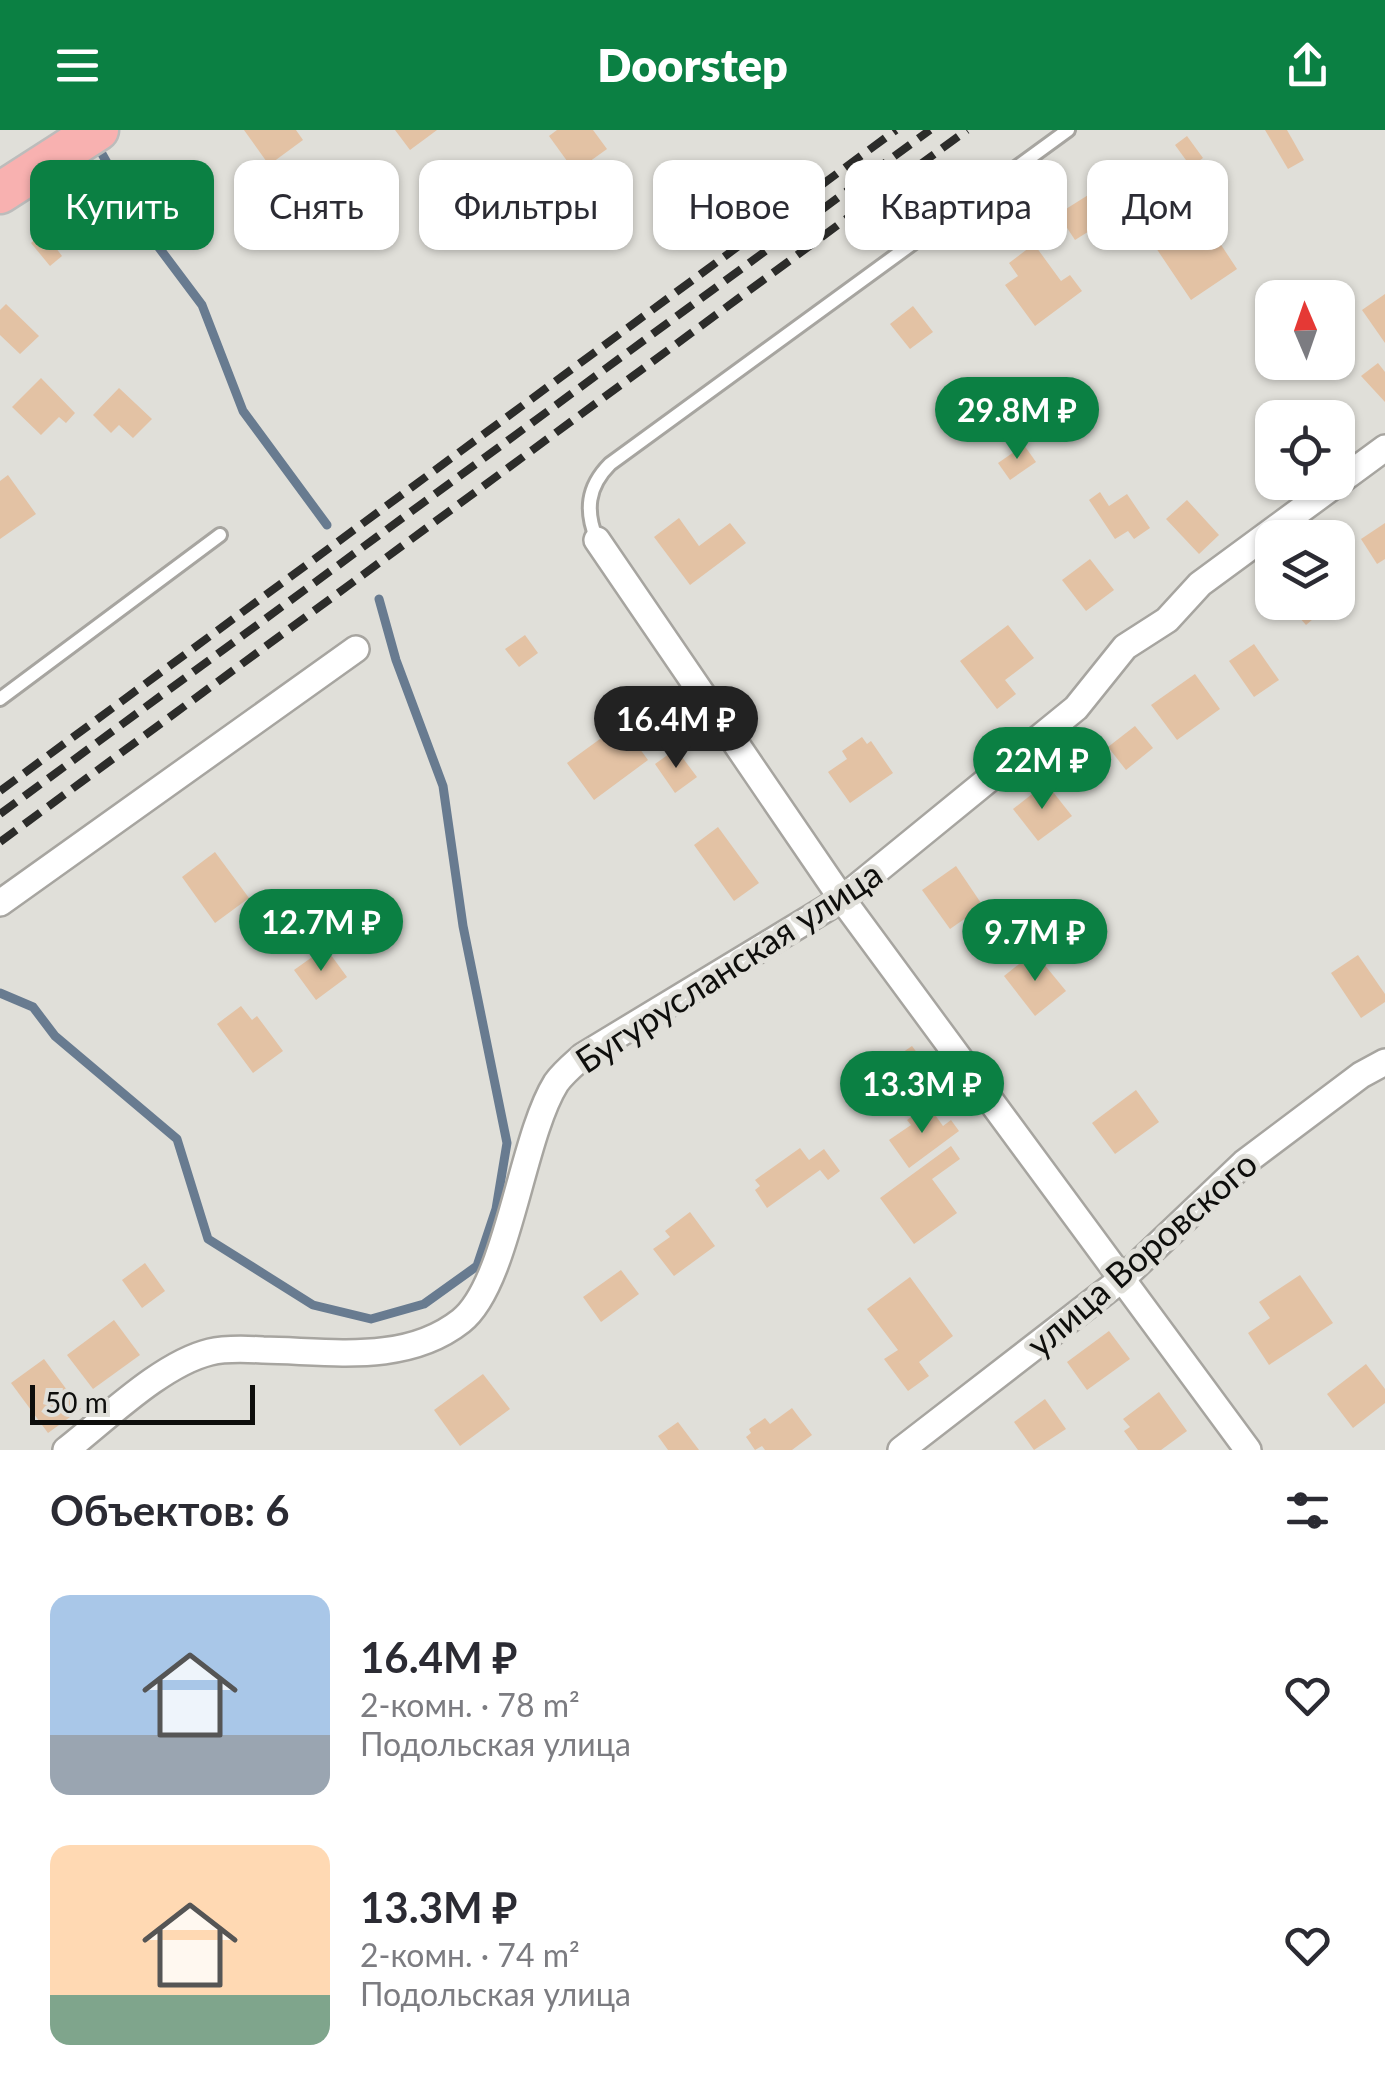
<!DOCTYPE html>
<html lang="ru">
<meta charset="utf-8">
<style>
body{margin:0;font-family:Lato,sans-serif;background:#f7f7f7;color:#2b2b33;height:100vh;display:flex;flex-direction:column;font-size:38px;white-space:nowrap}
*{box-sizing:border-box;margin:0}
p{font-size:32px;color:#7c7c81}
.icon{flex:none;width:55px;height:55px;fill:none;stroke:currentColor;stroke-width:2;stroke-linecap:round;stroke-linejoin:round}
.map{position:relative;height:1320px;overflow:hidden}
.sheet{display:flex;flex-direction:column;background:#fff;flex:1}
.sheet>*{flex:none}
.hud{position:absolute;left:30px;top:30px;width:1325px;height:90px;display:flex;gap:20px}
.needle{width:65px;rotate:358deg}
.controls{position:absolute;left:1255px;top:150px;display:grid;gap:20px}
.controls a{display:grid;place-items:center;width:100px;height:100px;border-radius:20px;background:#fff;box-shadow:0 2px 8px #0004;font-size:50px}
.scale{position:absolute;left:30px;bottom:25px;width:225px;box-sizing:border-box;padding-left:10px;border:5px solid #0e0e0c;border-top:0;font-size:28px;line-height:35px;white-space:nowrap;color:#0e0e0c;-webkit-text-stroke:8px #e0dfd9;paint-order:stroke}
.price{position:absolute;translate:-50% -85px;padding:0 22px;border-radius:35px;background:#0b8043;color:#fff;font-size:32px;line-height:65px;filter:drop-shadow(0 2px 5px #0008)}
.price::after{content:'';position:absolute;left:50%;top:60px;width:30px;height:22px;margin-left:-15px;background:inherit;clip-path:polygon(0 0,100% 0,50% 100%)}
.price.active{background:#222;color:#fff}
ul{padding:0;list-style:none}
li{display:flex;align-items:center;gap:30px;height:250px;padding:0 50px}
li span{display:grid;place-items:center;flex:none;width:280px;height:200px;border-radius:20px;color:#555}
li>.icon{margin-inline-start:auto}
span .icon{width:120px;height:120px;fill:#fffc;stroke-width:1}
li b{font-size:42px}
h2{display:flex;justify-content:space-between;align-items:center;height:120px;padding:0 50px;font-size:42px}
.tag{padding:0 35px;border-radius:20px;background:#fff;box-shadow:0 2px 8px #0004;font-size:35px;line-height:90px}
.tag.active{background:#0b8043;color:#fff}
header{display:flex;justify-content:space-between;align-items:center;height:130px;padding:0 50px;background:#0b8043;color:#fff;font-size:45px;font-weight:800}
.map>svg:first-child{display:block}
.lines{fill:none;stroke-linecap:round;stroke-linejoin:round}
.stream{stroke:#687b90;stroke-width:9}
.building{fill:#e3c2a4}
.lane-casing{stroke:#a7a5a0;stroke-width:18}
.street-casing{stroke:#a7a5a0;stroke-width:30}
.primary-casing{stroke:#bcbcbb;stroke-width:45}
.lane{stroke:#fff;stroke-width:12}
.street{stroke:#fff;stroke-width:25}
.primary{stroke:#f8b1b0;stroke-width:40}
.rail{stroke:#2c2c2a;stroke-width:8;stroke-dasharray:20 10;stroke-linecap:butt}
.labels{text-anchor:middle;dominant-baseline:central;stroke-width:10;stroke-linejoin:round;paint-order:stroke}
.street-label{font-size:35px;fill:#0e0e0c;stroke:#e0dfd9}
</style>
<header><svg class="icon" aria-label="menu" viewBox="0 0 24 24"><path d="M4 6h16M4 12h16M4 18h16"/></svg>Doorstep<svg class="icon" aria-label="share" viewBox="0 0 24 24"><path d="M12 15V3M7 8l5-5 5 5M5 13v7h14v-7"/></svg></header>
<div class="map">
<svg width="1385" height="1320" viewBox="0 0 1385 1320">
<rect width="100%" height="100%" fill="#e0dfd9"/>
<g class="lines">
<g class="stream">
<polyline points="97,15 142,95 202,175 243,281 327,395"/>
<polyline points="0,863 33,877 55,906 177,1009 208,1109 313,1175 371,1189 424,1174 477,1136 496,1079 507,1013 463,796 443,656 396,530 379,469"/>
</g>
</g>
<g class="building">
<polygon points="244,0 296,0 303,10 269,35"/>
<polygon points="395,0 437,0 410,20"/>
<polygon points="557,0 593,0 607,19 575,42 549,6"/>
<polygon points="1265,0 1287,0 1304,30 1288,39"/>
<polygon points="1187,6 1203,28 1191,37 1175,15"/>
<polygon points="1093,62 1110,88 1075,110 1058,84"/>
<polygon points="1200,83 1237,139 1191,170 1154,115 1167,106 1162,98 1180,86 1185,93"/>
<polygon points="44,102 62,126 50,136 31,113"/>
<polygon points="1034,114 1061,151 1070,145 1082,161 1035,196 1005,155 1018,146 1009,133"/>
<polygon points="1385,164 1385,213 1362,180"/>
<polygon points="6,174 39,206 20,224 0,205 0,180"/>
<polygon points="913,176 933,202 910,219 890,194"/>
<polygon points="1378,233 1385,242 1385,272 1361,246"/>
<polygon points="41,248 75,283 66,293 59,287 41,305 12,277"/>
<polygon points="119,258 152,289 133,308 119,295 111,303 93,285"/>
<polygon points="1272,302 1272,334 1257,315"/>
<polygon points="1024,315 1036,332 1010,350 998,333"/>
<polygon points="8,345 36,384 0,409 0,351"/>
<polygon points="1100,362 1109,376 1127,364 1150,398 1134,409 1128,401 1115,409 1089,370"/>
<polygon points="1187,370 1219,405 1199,424 1166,389"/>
<polygon points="679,388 699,416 730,393 746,413 690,455 654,407"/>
<polygon points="1385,393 1385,429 1377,434 1361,409"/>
<polygon points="1090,429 1114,460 1086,481 1062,450"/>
<polygon points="1286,472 1322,472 1326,478 1306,495"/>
<polygon points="1008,495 1034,528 1005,550 1016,564 997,579 960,531"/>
<polygon points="525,505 538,523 519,537 505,519"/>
<polygon points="1254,514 1279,550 1254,567 1229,531"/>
<polygon points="1195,544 1220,579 1177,610 1151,575"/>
<polygon points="655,569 671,591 637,615 648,630 594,670 567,633"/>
<polygon points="1135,596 1153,618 1126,640 1108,617"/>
<polygon points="862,607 867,614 871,611 893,643 850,673 828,642 847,629 842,621"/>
<polygon points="676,619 697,647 675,663 655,634"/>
<polygon points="1046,653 1072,686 1038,711 1013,679"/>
<polygon points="718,697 759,753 734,771 694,715"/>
<polygon points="215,722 249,768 215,793 182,747"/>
<polygon points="956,736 983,776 950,799 922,760"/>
<polygon points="328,821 347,847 316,870 294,840 315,825 318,828"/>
<polygon points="1034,822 1066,861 1035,886 1004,846"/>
<polygon points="1358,825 1385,864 1385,872 1361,888 1331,843"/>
<polygon points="241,876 252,890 257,886 283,921 253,943 217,894"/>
<polygon points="912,916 924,932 899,950 887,933"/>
<polygon points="1136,960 1159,992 1115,1024 1092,993"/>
<polygon points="928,975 943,996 951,990 959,1001 909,1038 889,1010 911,995 907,990"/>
<polygon points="951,1016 960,1029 932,1049 957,1083 914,1114 880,1068"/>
<polygon points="800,1018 809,1030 824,1019 840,1041 828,1050 820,1040 767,1078 755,1060 760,1056 755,1050"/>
<polygon points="690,1082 715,1116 674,1146 653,1119 670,1107 665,1101"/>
<polygon points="145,1133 165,1161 142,1178 122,1150"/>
<polygon points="621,1140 639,1164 601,1192 583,1167"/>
<polygon points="1300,1145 1333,1193 1269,1235 1248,1203 1270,1188 1259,1172"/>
<polygon points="910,1147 953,1206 919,1232 929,1246 908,1261 884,1229 898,1220 867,1179"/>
<polygon points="114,1190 140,1225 93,1259 67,1225"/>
<polygon points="1109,1201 1130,1229 1087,1260 1067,1232"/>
<polygon points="44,1229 81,1279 48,1303 11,1253"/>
<polygon points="1366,1234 1385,1259 1385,1273 1353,1298 1327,1264"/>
<polygon points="483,1244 510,1279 460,1316 434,1280"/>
<polygon points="1159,1262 1187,1301 1161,1320 1138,1320 1124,1301 1130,1297 1123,1289"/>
<polygon points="1045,1269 1066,1299 1034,1320 1014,1292"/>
<polygon points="792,1278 812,1305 792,1320 765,1320 762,1316 755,1320 746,1307 751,1303 749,1299 765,1288 770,1294"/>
<polygon points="678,1292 699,1320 668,1320 658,1306"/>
</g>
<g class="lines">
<defs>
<g id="lane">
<path d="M597 410C585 381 587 357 610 334L1068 0"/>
<polyline points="0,569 220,405"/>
</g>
<g id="street">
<polyline points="597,410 842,769 1248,1320"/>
<polyline points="0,773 356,519"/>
<path d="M66 1320C106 1289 161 1234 210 1222 226 1218 246 1219 263 1220 330 1221 405 1235 461 1191 508 1154 521 1009 556 953 563 943 574 934 583 926L842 769 1076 578 1125 517 1167 490 1200 454 1385 318"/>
<polyline points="901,1320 1122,1149 1244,1033 1361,945 1385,932"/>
</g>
<polyline id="primary" points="0,63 98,0"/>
</defs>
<use href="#lane" class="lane-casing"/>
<use href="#street" class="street-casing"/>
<use href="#primary" class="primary-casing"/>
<use href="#lane" class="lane"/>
<use href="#street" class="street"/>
<use href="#primary" class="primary"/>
<g class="rail">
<polyline points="0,661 896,0"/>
<polyline points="0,684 930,0"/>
<polyline points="0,712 967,0"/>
</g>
</g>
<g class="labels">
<g class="street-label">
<text transform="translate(728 836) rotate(-33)">Бугурусланская улица</text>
<text transform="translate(1141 1123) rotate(-41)">улица Воровского</text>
</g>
</g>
</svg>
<div class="controls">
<a><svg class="needle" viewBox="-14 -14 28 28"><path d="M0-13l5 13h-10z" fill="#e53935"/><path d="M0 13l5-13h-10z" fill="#7c7c81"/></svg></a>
<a><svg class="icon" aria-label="locate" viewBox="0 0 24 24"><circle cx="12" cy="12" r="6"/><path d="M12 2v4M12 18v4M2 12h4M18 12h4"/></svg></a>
<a><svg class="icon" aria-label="layers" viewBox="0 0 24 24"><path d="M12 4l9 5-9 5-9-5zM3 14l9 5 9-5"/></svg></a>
</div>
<div class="scale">50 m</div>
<b class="price" style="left:1017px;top:332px">29.8M ₽</b>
<b class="price active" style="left:676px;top:641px">16.4M ₽</b>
<b class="price" style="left:1042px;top:682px">22M ₽</b>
<b class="price" style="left:321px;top:844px">12.7M ₽</b>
<b class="price" style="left:1035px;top:854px">9.7M ₽</b>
<b class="price" style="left:922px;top:1006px">13.3M ₽</b>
<div class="hud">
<a class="tag active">Купить</a>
<a class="tag">Снять</a>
<a class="tag">Фильтры</a>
<a class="tag">Новое</a>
<a class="tag">Квартира</a>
<a class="tag">Дом</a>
</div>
</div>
<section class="sheet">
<h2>Объектов: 6<svg class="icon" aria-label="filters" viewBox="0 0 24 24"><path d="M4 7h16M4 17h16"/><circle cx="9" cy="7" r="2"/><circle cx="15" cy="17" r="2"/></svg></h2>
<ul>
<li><span style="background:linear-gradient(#a9c7e8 70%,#9aa5b1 0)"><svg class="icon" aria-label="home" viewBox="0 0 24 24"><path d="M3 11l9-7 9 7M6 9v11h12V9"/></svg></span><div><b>16.4M ₽</b><p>2-комн. · 78 m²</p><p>Подольская улица</p></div><svg class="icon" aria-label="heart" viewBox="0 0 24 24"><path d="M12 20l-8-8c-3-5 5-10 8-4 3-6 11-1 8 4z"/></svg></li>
<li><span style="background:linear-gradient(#ffd9b3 75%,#7fa58c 0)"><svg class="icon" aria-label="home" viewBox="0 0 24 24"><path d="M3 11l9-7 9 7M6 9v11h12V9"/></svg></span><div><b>13.3M ₽</b><p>2-комн. · 74 m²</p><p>Подольская улица</p></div><svg class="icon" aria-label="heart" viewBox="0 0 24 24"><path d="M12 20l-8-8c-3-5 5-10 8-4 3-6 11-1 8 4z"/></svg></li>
</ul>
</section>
